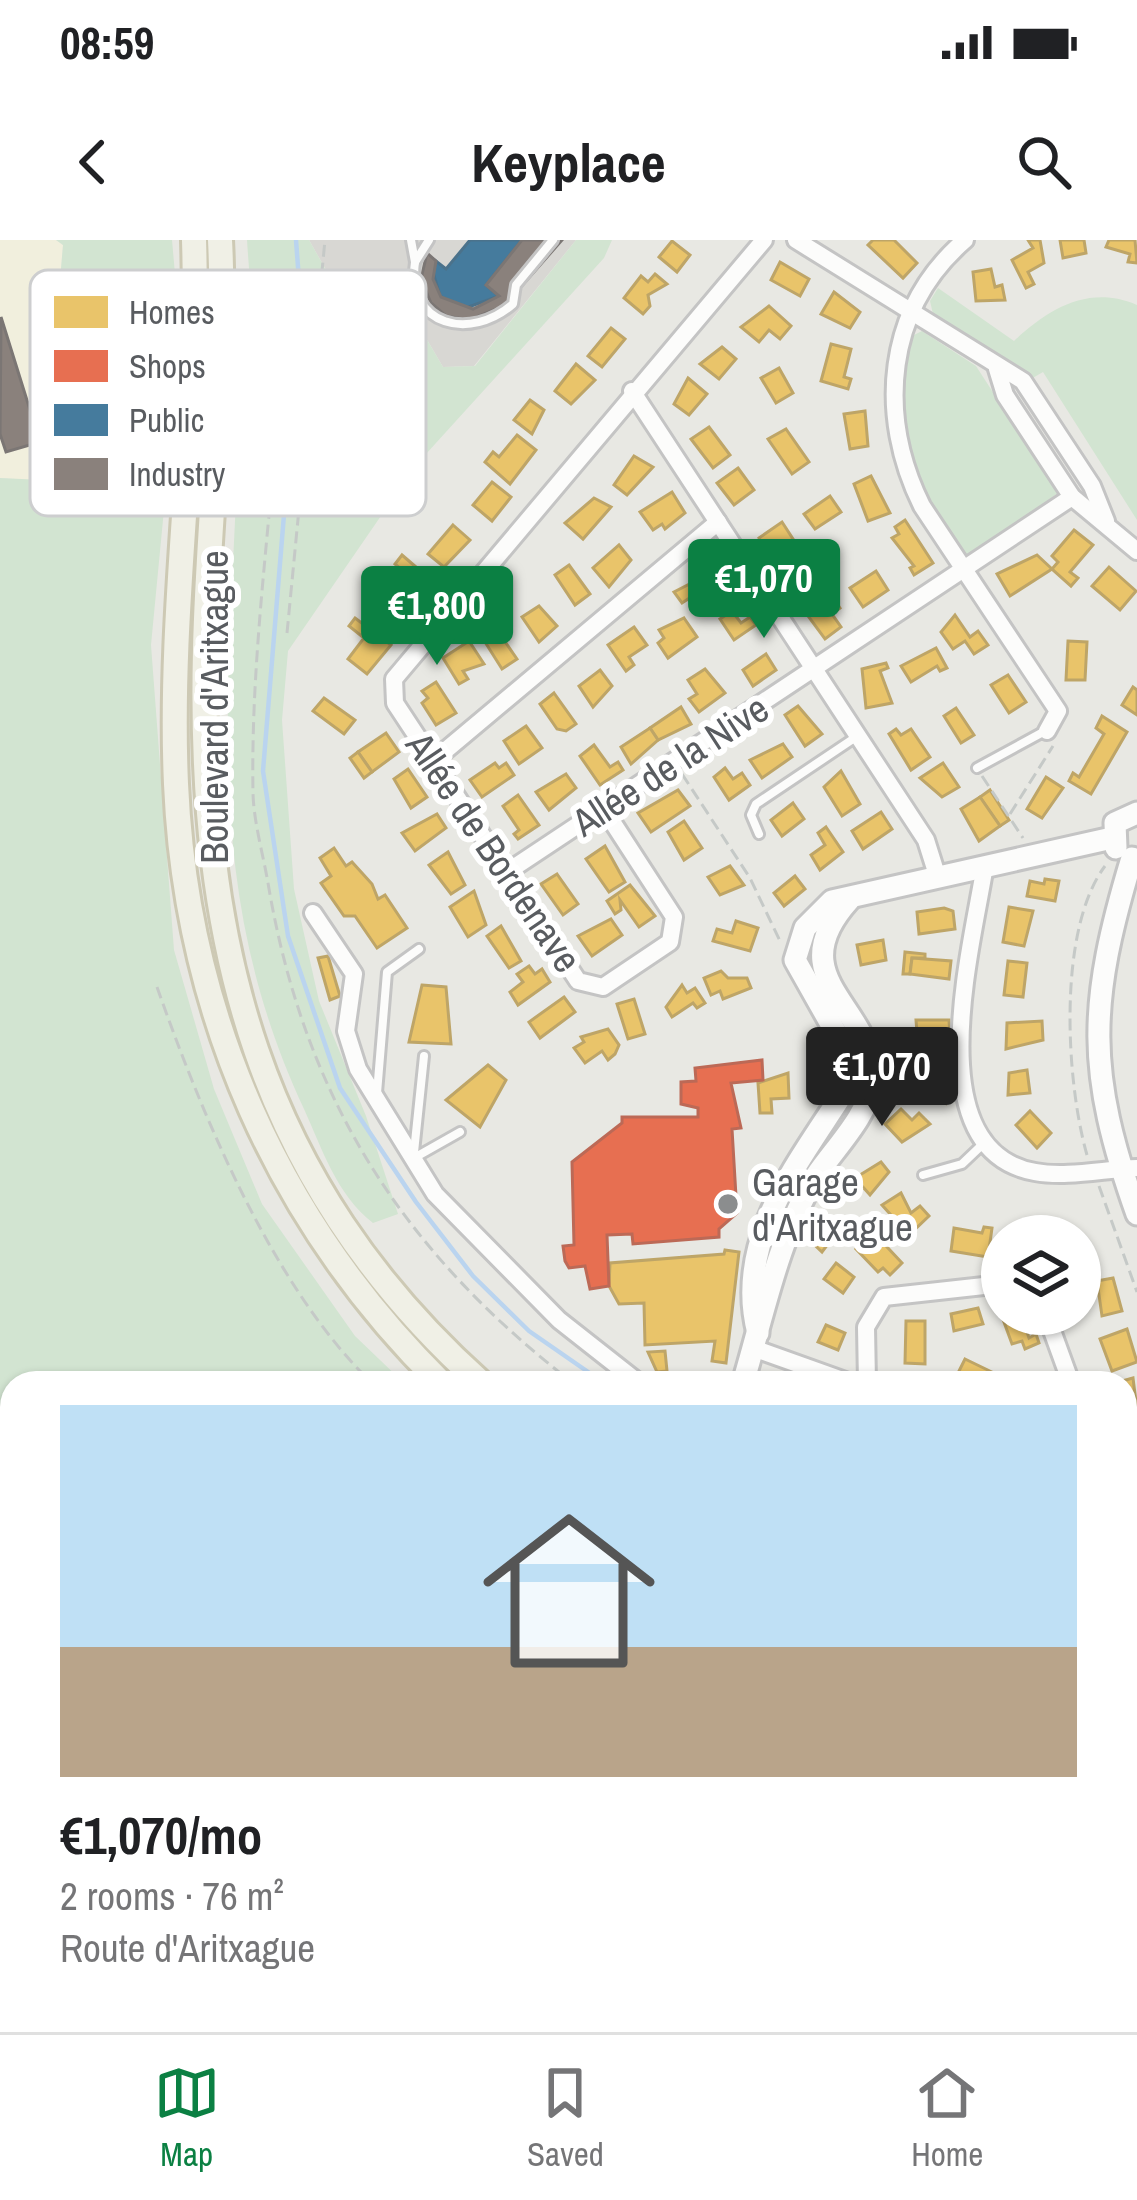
<!DOCTYPE html>
<meta charset="utf-8">
<style>
body{margin:0;font-family:"Archivo Narrow",sans-serif;background:#f2f2f2;color:#202124;height:100vh;display:flex;flex-direction:column;font-size:45px;white-space:nowrap}
*{box-sizing:border-box;margin:0}
p{font-size:39px;color:#757577}
.icon{flex:none;width:66px;height:66px;fill:none;stroke:currentColor;stroke-width:2;stroke-linecap:round;stroke-linejoin:round}
.map{position:relative;flex:1;overflow:hidden}
.side{position:absolute;left:0px;top:1131px;width:1137px;height:663px;display:flex;flex-direction:column;background:#fff;border-radius:36px 36px 0 0;box-shadow:0 3px 9px #0004}
.side>*{flex:none}
.fabs{position:absolute;left:981px;top:975px;display:grid;gap:24px}
.fabs a{display:grid;place-items:center;width:120px;height:120px;border-radius:50%;background:#fff;box-shadow:0 3px 9px #0004;font-size:60px}
.price{position:absolute;translate:-50% -102px;padding:0 27px;border-radius:12px;background:#0b8043;color:#fff;font-size:39px;line-height:78px;filter:drop-shadow(0 3px 6px #0008)}
.price::after{content:'';position:absolute;left:50%;top:72px;width:36px;height:27px;margin-left:-18px;background:inherit;clip-path:polygon(0 0,100% 0,50% 100%)}
.price.active{background:#222;color:#fff}
ul{padding:0;list-style:none}
li{display:grid;align-content:center;gap:24px;height:636px;padding:0 60px}
li+li{border-top:3px solid #e0e0e0}
li span{display:grid;place-items:center;height:372px;border-radius:0px;color:#555}
li>.icon{margin-inline-start:auto}
span .icon{width:216px;height:216px;fill:#fffc;stroke-width:1}
li b{font-size:51px}
.status{display:flex;justify-content:space-between;align-items:center;height:84px;padding:0 60px;background:#fff;direction:ltr}
.status svg{height:33px;fill:currentColor}
header{display:flex;justify-content:space-between;align-items:center;height:156px;padding:0 60px;background:#fff;font-size:54px;font-weight:700}
.tabs{display:flex;justify-content:space-around;align-items:center;height:168px;border-top:3px solid #e0e0e0;background:#fff;font-size:33px;color:#757577}
.tabs a{display:grid;justify-items:center;gap:6px}
.tabs .active{color:#0b8043}
.map>svg:first-child{display:block}
.commercial{fill:#f1efdd}
.industrial{fill:#d8d7d3}
.green{fill:#d2e4d1}
.homes{fill:#e9c46a;stroke:#bea567;stroke-width:3}
.shops{fill:#e76f51;stroke:#bc6956;stroke-width:3}
.public{fill:#457b9d;stroke:#4b728b;stroke-width:3}
.industry{fill:#8a817c;stroke:#7b7674;stroke-width:3}
.lines{fill:none;stroke-linecap:round;stroke-linejoin:round}
.stream{stroke:#bad4ef;stroke-width:4.5}
.service-casing{stroke:#c4c4c4;stroke-width:14}
.minor-casing{stroke:#c4c4c4;stroke-width:22}
.tertiary-casing{stroke:#c4c4c4;stroke-width:27}
.primary-casing{stroke:#cdc9b4;stroke-width:30}
.path{stroke:#c5c9c7;stroke-width:3;stroke-dasharray:12 6;stroke-linecap:butt}
.service{stroke:#fcfcfb;stroke-width:8}
.minor{stroke:#fcfcfb;stroke-width:16}
.tertiary{stroke:#fcfcfb;stroke-width:21}
.primary{stroke:#f0f0e6;stroke-width:24}
.poi-dot{fill:#8b8d8e;stroke:#fff;stroke-width:4.5}
.labels{text-anchor:middle;dominant-baseline:central;stroke-width:12;stroke-linejoin:round;paint-order:stroke}
.street-label{font-size:39px;fill:#595c60;stroke:#fff}
.poi-label{font-size:39px;fill:#595c60;stroke:#fff;text-anchor:start}
.key{fill:#fff;stroke:#cdcecf;stroke-width:3}
.key-label{font-size:33px;fill:#595c60}
</style>
<div class="status"><b>08:59</b><svg viewBox="0 0 49 12"><path d="M0 12V9h3v3zM5 12V6h3v6zM10 12V3h3v9zM15 12V0h3v12zM26 1h20v11H26zM47 4h2v5h-2z"/></svg></div>
<header><svg class="icon" aria-label="back" viewBox="0 0 24 24"><path d="M15 5l-7 7 7 7"/></svg>Keyplace<svg class="icon" aria-label="search" viewBox="0 0 24 24"><circle cx="10" cy="10" r="6"/><path d="M15 15l6 6"/></svg></header>
<div class="map">
<svg width="1137" height="1792" viewBox="0 0 1137 1792">
<rect width="100%" height="100%" fill="#e8e8e3"/>
<polygon class="commercial" points="0,0 56,0 63,5 43,241 0,238"/>
<polygon class="industrial" points="309,0 576,0 474,126 443,127 402,57 330,37"/>
<g class="green">
<polygon points="56,0 172,0 178,68 172,186 151,405 174,710 214,849 262,964 355,1096 404,1143 12,1143 12,1220 0,1204 0,238 43,240 63,5"/>
<path d="M247 0H309L330 37 402 57 443 127 475 126 576 0H612L604 18 416 225 288 411 282 480 294 649 319 761 366 876 398 974 373 983C337 955 323 911 304 869 211 670 225 494 235 281 238 220 249 160 252 100 253 67 249 33 247 0Z"/>
<path d="M938 48 1014 101C1048 69 1089 44 1137 65V280L1043 132 1031 139 933 74 930 61Z"/>
<path d="M922 91 976 126 1058 253 972 316 962 315C914 246 891 181 910 97Z"/>
<polygon points="178,1782 303,1782 278,1792 169,1792"/>
</g>
<g class="homes">
<polygon points="873,0 894,0 917,23 903,38 868,5"/>
<polygon points="1028,0 1040,0 1044,23 1028,32 1034,44 1026,48 1012,20 1033,8"/>
<polygon points="1060,0 1084,0 1086,13 1063,18"/>
<polygon points="1109,0 1135,0 1137,23 1128,22 1130,14 1106,7"/>
<polygon points="672,1 690,15 677,32 659,17"/>
<polygon points="780,22 809,39 800,56 771,40"/>
<polygon points="991,29 995,47 1002,45 1005,60 976,61 973,32"/>
<polygon points="655,34 667,44 648,55 650,66 643,74 624,58 641,36 648,42"/>
<polygon points="834,52 860,72 850,88 821,74"/>
<polygon points="769,66 791,86 780,99 769,90 759,102 741,87"/>
<polygon points="611,88 625,99 602,127 588,116"/>
<polygon points="831,104 851,109 844,137 851,139 848,149 821,141"/>
<polygon points="722,107 736,119 719,139 700,124"/>
<polygon points="576,124 595,140 571,164 555,151"/>
<polygon points="779,128 793,153 776,163 761,138"/>
<polygon points="688,138 707,154 689,175 674,164"/>
<polygon points="530,160 544,170 532,194 514,180"/>
<polygon points="865,171 868,206 850,209 844,174"/>
<polygon points="709,187 730,215 713,228 691,199"/>
<polygon points="786,189 809,222 792,234 768,199"/>
<polygon points="517,195 536,210 510,244 485,222 493,212 499,217"/>
<polygon points="634,216 653,227 627,255 614,245"/>
<polygon points="738,228 754,250 734,265 717,243"/>
<polygon points="871,236 890,273 868,281 854,244"/>
<polygon points="492,242 511,257 492,281 473,265"/>
<polygon points="672,252 685,273 665,289 662,284 653,290 640,272"/>
<polygon points="830,256 841,272 815,289 804,274"/>
<polygon points="594,258 611,267 583,299 565,283"/>
<polygon points="905,280 933,323 914,335 910,328 914,326 892,298 899,294 895,287"/>
<polygon points="782,282 793,299 783,307 787,312 772,322 759,298"/>
<polygon points="453,285 470,300 444,327 428,314"/>
<polygon points="1074,290 1093,305 1070,332 1078,338 1071,346 1052,329 1058,322 1052,316"/>
<polygon points="619,305 631,320 609,347 593,328"/>
<polygon points="402,315 438,346 425,362 396,334 401,329 395,324"/>
<polygon points="1037,315 1052,329 1010,356 997,334"/>
<polygon points="795,323 818,357 802,368 776,336"/>
<polygon points="569,325 590,354 575,365 555,335"/>
<polygon points="1109,327 1136,351 1120,370 1092,346"/>
<polygon points="876,331 888,350 863,367 850,348"/>
<polygon points="713,332 723,344 694,366 688,359 682,363 674,352"/>
<polygon points="390,347 414,366 397,387 370,372"/>
<polygon points="829,350 840,368 832,374 841,387 825,399 808,376 822,367 817,358"/>
<polygon points="539,366 557,386 539,402 522,377"/>
<polygon points="732,371 741,383 750,377 756,385 734,400 720,379"/>
<polygon points="955,375 970,397 978,391 988,405 974,414 965,401 953,409 941,392"/>
<polygon points="355,378 391,405 367,434 348,419 364,398 349,386"/>
<polygon points="684,378 697,397 668,418 658,403 664,398 659,390"/>
<polygon points="634,387 647,405 629,417 634,425 626,431 608,405"/>
<polygon points="499,393 517,419 502,429 485,402"/>
<polygon points="469,401 484,424 463,431 468,439 459,444 443,418"/>
<polygon points="1068,401 1087,402 1085,440 1066,440"/>
<polygon points="936,408 947,428 940,431 937,426 911,442 901,426"/>
<polygon points="766,414 776,430 753,446 743,430"/>
<polygon points="886,423 888,428 880,431 892,463 866,468 862,429"/>
<polygon points="705,429 725,453 699,472 689,459 697,454 688,440"/>
<polygon points="600,430 612,446 593,467 579,446"/>
<polygon points="1008,435 1026,462 1009,473 991,445"/>
<polygon points="436,442 456,473 436,485 422,463 428,458 422,451"/>
<polygon points="1133,447 1137,450 1137,475 1122,465"/>
<polygon points="554,453 576,484 566,491 557,489 540,464"/>
<polygon points="324,458 355,480 344,494 313,471"/>
<polygon points="798,466 822,494 805,506 785,475"/>
<polygon points="681,467 691,484 658,500 650,488"/>
<polygon points="956,468 974,495 961,503 944,476"/>
<polygon points="1102,476 1127,492 1091,554 1069,541 1073,533 1079,537 1104,494 1096,488"/>
<polygon points="526,486 542,508 519,524 504,501"/>
<polygon points="650,488 658,500 631,524 621,507"/>
<polygon points="896,489 901,495 911,489 930,517 911,530 889,494"/>
<polygon points="386,493 399,512 372,532 358,512"/>
<polygon points="783,504 792,517 762,538 750,520"/>
<polygon points="594,505 610,527 618,522 623,530 600,545 580,516"/>
<polygon points="358,512 372,532 364,538 350,518"/>
<polygon points="495,523 499,528 506,523 514,535 482,557 470,540"/>
<polygon points="943,523 959,547 942,557 920,538"/>
<polygon points="725,528 733,539 742,533 750,545 729,560 714,537"/>
<polygon points="408,529 427,557 411,568 394,539"/>
<polygon points="841,531 860,564 842,576 824,547"/>
<polygon points="566,534 576,548 549,570 536,552"/>
<polygon points="1046,537 1063,548 1042,578 1027,569"/>
<polygon points="678,550 690,566 651,592 638,573"/>
<polygon points="990,550 1009,580 1000,586 980,557"/>
<polygon points="518,555 539,585 518,599 514,594 519,590 503,566"/>
<polygon points="980,557 1000,586 979,601 961,569"/>
<polygon points="793,563 804,579 782,596 771,580"/>
<polygon points="881,572 892,589 863,609 852,591"/>
<polygon points="437,574 446,588 415,611 402,593"/>
<polygon points="684,581 702,608 684,620 668,592"/>
<polygon points="826,587 843,612 820,630 811,615 825,605 818,593"/>
<polygon points="605,606 625,642 609,652 586,619"/>
<polygon points="334,608 346,626 352,622 372,644 378,659 385,655 407,688 377,708 355,676 344,676 321,643 331,636 320,618"/>
<polygon points="448,612 465,645 451,654 429,625"/>
<polygon points="730,626 744,645 720,655 708,637"/>
<polygon points="557,634 578,664 563,675 541,644"/>
<polygon points="795,636 805,649 784,666 774,653"/>
<polygon points="1045,639 1059,641 1055,661 1027,656 1030,641 1044,644"/>
<polygon points="630,645 655,676 639,687 620,660 621,670 615,674 607,661"/>
<polygon points="474,651 486,685 468,697 450,667"/>
<polygon points="1009,667 1033,671 1024,706 1003,702"/>
<polygon points="944,668 953,671 955,689 919,694 917,672"/>
<polygon points="611,679 622,695 592,716 578,696"/>
<polygon points="736,681 758,688 750,711 713,701 717,689 732,693"/>
<polygon points="501,686 521,721 509,728 487,696"/>
<polygon points="883,700 886,720 861,725 857,705"/>
<polygon points="905,712 925,714 925,718 912,718 910,734 903,734"/>
<polygon points="328,716 340,756 330,760 318,718"/>
<polygon points="912,718 951,721 949,739 910,734"/>
<polygon points="1008,721 1027,723 1023,757 1004,755"/>
<polygon points="529,726 535,734 542,729 550,742 518,765 510,752 523,742 517,734"/>
<polygon points="721,731 728,738 747,738 751,748 723,759 720,751 711,755 704,738"/>
<polygon points="422,745 446,747 451,804 409,802"/>
<polygon points="682,745 687,753 695,748 705,763 697,768 693,763 672,777 666,767"/>
<polygon points="564,757 575,772 540,798 529,782"/>
<polygon points="634,759 645,794 628,799 617,764"/>
<polygon points="916,780 949,780 950,797 938,798 938,805 918,805"/>
<polygon points="1042,781 1043,800 1006,809 1007,783"/>
<polygon points="608,789 619,805 615,814 608,820 602,811 585,823 574,808 584,802 581,797"/>
<polygon points="488,825 506,840 480,887 446,860"/>
<polygon points="925,827 945,827 940,856 944,863 923,857"/>
<polygon points="1027,830 1030,853 1008,855 1009,833"/>
<polygon points="788,833 789,858 771,859 772,873 760,873 758,843"/>
<polygon points="901,869 912,880 919,873 930,884 902,902 885,884"/>
<polygon points="1030,871 1051,893 1037,908 1016,885"/>
<polygon points="881,922 889,932 870,955 855,938"/>
<polygon points="901,953 911,973 920,966 929,976 909,995 882,965"/>
<polygon points="803,985 828,1004 822,1012 802,993"/>
<polygon points="984,987 992,988 988,1017 951,1011 954,988 982,993"/>
<polygon points="873,992 902,1023 890,1035 883,1028 878,1032 856,1009"/>
<polygon points="1085,999 1098,1025 1080,1035 1080,1001"/>
<polygon points="725,1010 739,1012 726,1123 712,1121 715,1101 645,1105 644,1063 619,1064 609,1046 610,1023 724,1014"/>
<polygon points="836,1023 854,1037 843,1053 824,1039"/>
<polygon points="1113,1038 1122,1071 1102,1076 1097,1041"/>
<polygon points="978,1068 983,1084 954,1091 951,1074"/>
<polygon points="1001,1074 1021,1074 1029,1098 1036,1094 1039,1103 1025,1109 1022,1101 1012,1104"/>
<polygon points="906,1081 925,1081 925,1124 905,1123"/>
<polygon points="826,1085 845,1093 838,1110 818,1102"/>
<polygon points="1127,1089 1137,1122 1112,1131 1100,1099"/>
<polygon points="665,1111 667,1131 657,1132 648,1112"/>
<polygon points="965,1119 996,1134 1000,1143 973,1143 957,1135"/>
<polygon points="1133,1138 1137,1170 1129,1172 1125,1143 1115,1143"/>
<polygon points="1,1711 8,1727 12,1725 8,1773 12,1779 0,1789"/>
<polygon points="795,1782 828,1782 832,1787 802,1792"/>
</g>
<polygon class="shops" points="762,820 763,840 731,843 741,888 732,889 737,973 719,989 719,997 633,1004 632,994 607,995 609,1046 590,1049 585,1026 569,1028 565,1021 563,1006 574,1005 572,922 622,883 622,877 698,877 698,868 681,864 681,842 696,841 695,828"/>
<polygon class="public" points="470,0 522,0 486,45 499,56 463,69 440,56 433,32 436,21 446,29"/>
<g class="industry">
<polygon points="522,0 562,0 504,66 469,80 446,76 431,63 421,39 427,13 436,21 433,39 441,57 473,69 499,56 486,45"/>
<polygon points="1,77 40,202 6,212 0,194"/>
</g>
<g class="lines">
<g class="stream">
<polyline points="296,0 301,67 263,531 288,696 340,848 416,962 473,1036 529,1091 604,1143"/>
<polyline points="1125,1387 1137,1392"/>
</g>
<defs>
<g id="service">
<polyline points="411,0 415,22"/>
<path d="M429 0 415 22C406 87 471 101 513 64L516 45 553 0"/>
<polyline points="977,528 1045,491"/>
<polyline points="759,594 751,575 756,564 856,497"/>
<polyline points="377,853 387,732 419,709"/>
<polyline points="414,912 424,816"/>
<polyline points="414,918 460,892"/>
<polyline points="923,935 962,924 983,904"/>
</g>
<g id="minor">
<polyline points="796,0 1023,141 1092,246 1106,281"/>
<path d="M965 0C885 69 877 175 922 266L1058 471 1047 491"/>
<polyline points="997,129 1005,155 1072,257 1137,311"/>
<polyline points="632,151 926,600 937,635"/>
<polyline points="433,521 718,282"/>
<polyline points="604,569 674,677 670,702 603,747 578,741 395,463 394,439 764,0"/>
<path d="M985 625C973 704 915 911 1035 932 1067 938 1105 929 1137 928"/>
<polyline points="507,632 1072,257"/>
<polyline points="313,673 354,734 346,791 358,829 435,954 559,1080 639,1143"/>
<polyline points="1046,1074 1071,1143"/>
<polyline points="753,1108 851,1143"/>
<polyline points="867,1143 866,1087 884,1057 1002,1044"/>
<polyline points="1125,1225 1137,1230"/>
</g>
<g id="tertiary">
<polyline points="1116,608 1115,583 1137,573"/>
<path d="M1132 618C1088 764 1086 831 1137 974"/>
<path d="M758 1093C733 998 802 919 848 845L849 816 795 720 805 688 832 661 1112 598"/>
<path d="M743 1143C763 1076 779 995 816 936 834 909 869 875 872 842 878 767 776 741 849 660"/>
<polyline points="868,1782 869,1792"/>
</g>
<g id="primary">
<path d="M194 0C200 182 168 363 176 544 186 774 278 982 441 1143"/>
<path d="M220 0C227 138 208 273 205 410 198 702 257 942 481 1143"/>
<polyline points="1125,1488 1137,1494"/>
<polyline points="1125,1520 1137,1526"/>
</g>
</defs>
<use href="#service" class="service-casing"/>
<use href="#minor" class="minor-casing"/>
<use href="#tertiary" class="tertiary-casing"/>
<use href="#primary" class="primary-casing"/>
<g class="path">
<path d="M321 64 284 71C279 232 250 393 253 554 254 583 263 614 268 643 304 858 402 1011 573 1143"/>
<polyline points="287,393 325,0"/>
<polyline points="682,534 750,638 780,701"/>
<polyline points="982,536 1023,598"/>
<polyline points="1010,574 1053,506"/>
<path d="M157 747C202 875 273 1048 372 1143"/>
<path d="M1087 915C1066 842 1057 690 1105 626"/>
<polyline points="1099,946 1137,1052"/>
<polyline points="0,1229 12,1245"/>
<polyline points="1125,1405 1137,1409"/>
<polyline points="1125,1567 1137,1573"/>
<polyline points="0,1628 12,1620"/>
<polyline points="0,1693 12,1696"/>
<polyline points="37,1792 49,1782"/>
<polyline points="704,1792 709,1782"/>
</g>
<use href="#service" class="service"/>
<use href="#minor" class="minor"/>
<use href="#tertiary" class="tertiary"/>
<use href="#primary" class="primary"/>
</g>
<circle class="poi-dot" cx="728" cy="964" r="12"/>
<g class="labels">
<g class="street-label">
<text transform="translate(214 467) rotate(-90)">Boulevard d'Aritxague</text>
<text transform="translate(670 525) rotate(-33)">Allée de la Nive</text>
<text transform="translate(494 612) rotate(56)">Allée de Bordenave</text>
</g>
<g class="poi-label">
<text x="752" y="942">Garage<tspan x="752" dy="45">d'Aritxague</tspan></text>
</g>
</g>
<rect x="30" y="30" width="396" height="246" rx="18" class="key"/>
<rect x="54" y="56" width="54" height="32" fill="#e9c46a"/>
<rect x="54" y="110" width="54" height="32" fill="#e76f51"/>
<rect x="54" y="164" width="54" height="32" fill="#457b9d"/>
<rect x="54" y="218" width="54" height="32" fill="#8a817c"/>
<g class="key-label">
<text x="129" y="84">Homes</text>
<text x="129" y="138">Shops</text>
<text x="129" y="192">Public</text>
<text x="129" y="246">Industry</text>
</g>
</svg>
<div class="fabs">
<a><svg class="icon" aria-label="layers" viewBox="0 0 24 24"><path d="M12 4l9 5-9 5-9-5zM3 14l9 5 9-5"/></svg></a>
</div>
<b class="price" style="left:764px;top:401px">€1,070</b>
<b class="price" style="left:437px;top:428px">€1,800</b>
<b class="price active" style="left:882px;top:889px">€1,070</b>
<section class="side">
<ul>
<li><span style="background:linear-gradient(#bfe0f5 65%,#b9a48a 0)"><svg class="icon" aria-label="home" viewBox="0 0 24 24"><path d="M3 11l9-7 9 7M6 9v11h12V9"/></svg></span><div><b>€1,070/mo</b><p>2 rooms · 76 m²</p><p>Route d'Aritxague</p></div></li>
</ul>
</section>
</div>
<nav class="tabs">
<a class="active"><svg class="icon" aria-label="map" viewBox="0 0 24 24"><path d="M3 6l6-2 6 2 6-2v14l-6 2-6-2-6 2zM9 4v14M15 6v14"/></svg>Map</a>
<a><svg class="icon" aria-label="saved" viewBox="0 0 24 24"><path d="M7 4h10v16l-5-4-5 4z"/></svg>Saved</a>
<a><svg class="icon" aria-label="home" viewBox="0 0 24 24"><path d="M3 11l9-7 9 7M6 9v11h12V9"/></svg>Home</a>
</nav>
